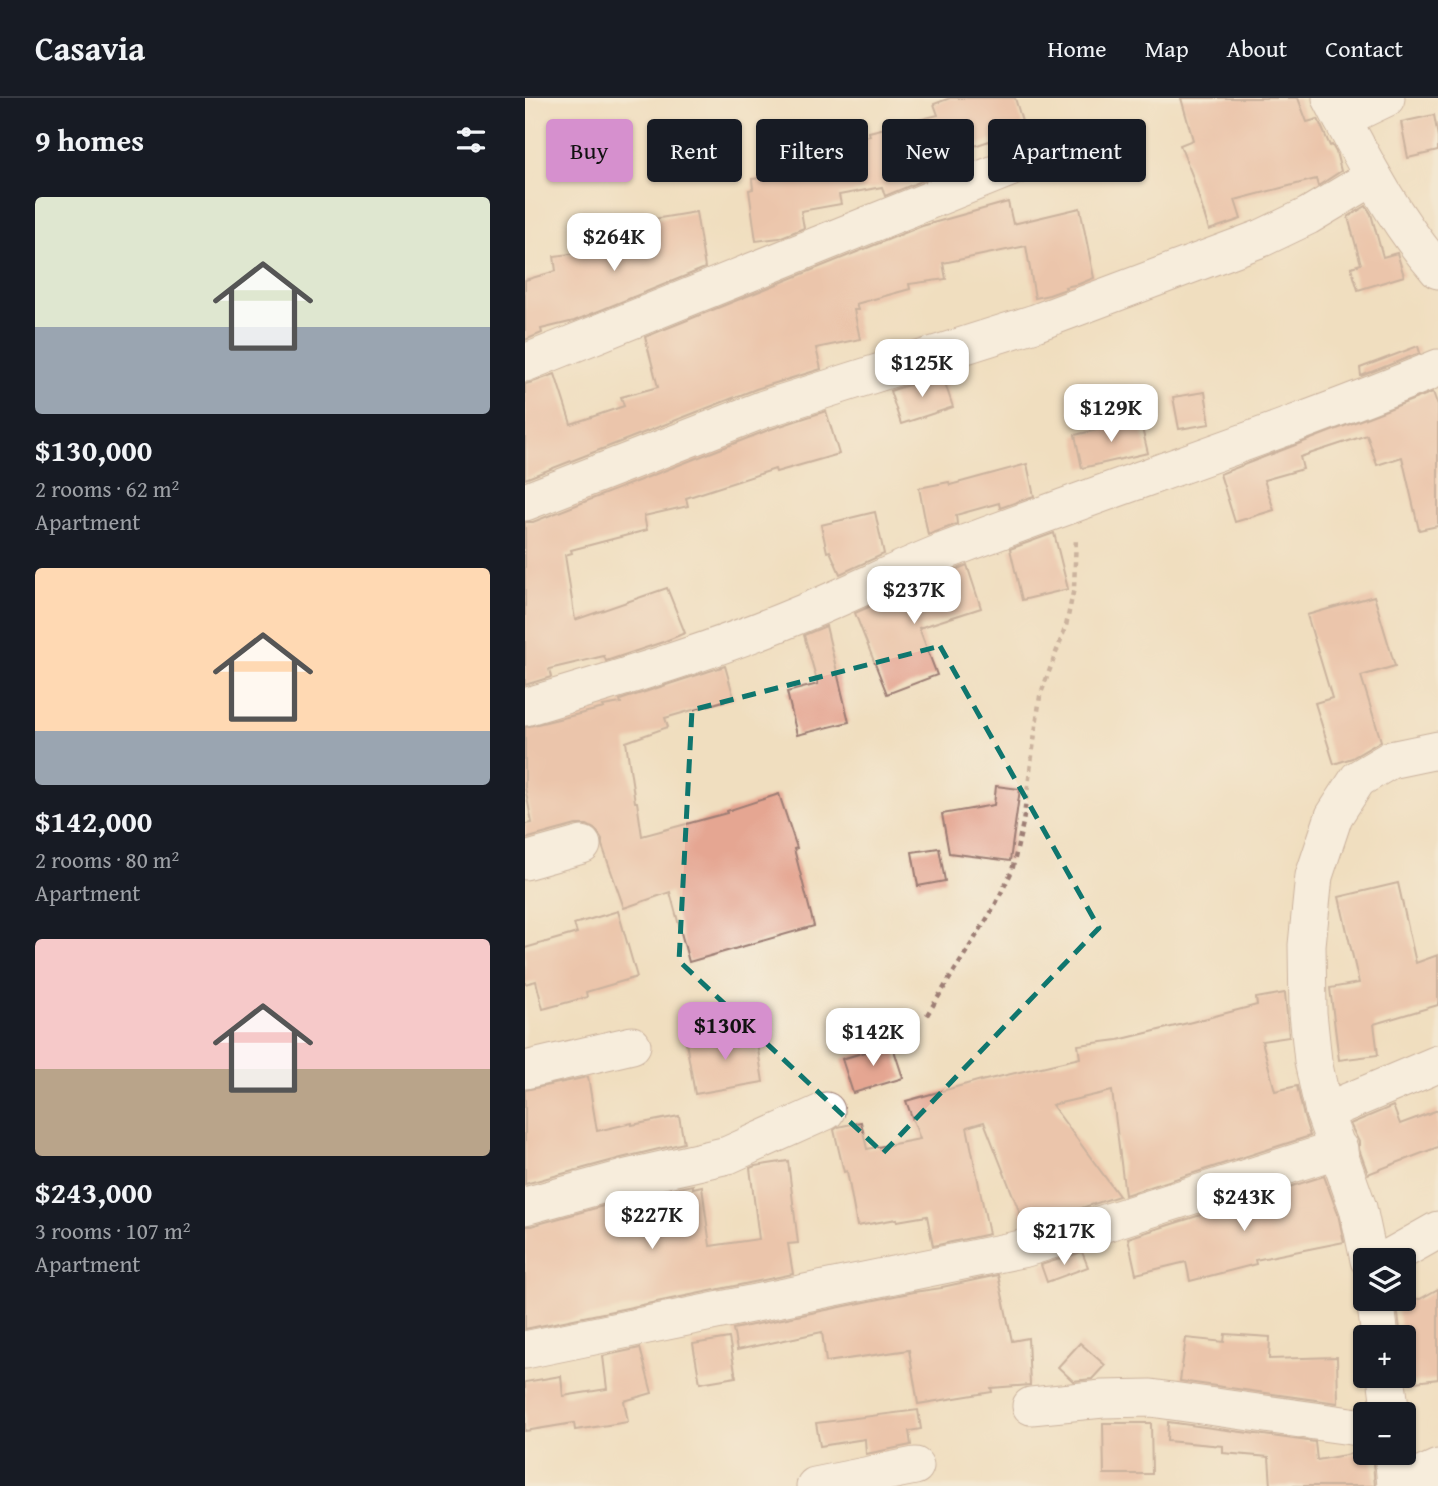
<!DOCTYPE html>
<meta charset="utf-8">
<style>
body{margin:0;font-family:"Gentium Book Plus",serif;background:#20242c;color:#f1f3f6;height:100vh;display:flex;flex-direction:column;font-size:26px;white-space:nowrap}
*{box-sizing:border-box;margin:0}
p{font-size:23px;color:#9ea1a6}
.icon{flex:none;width:38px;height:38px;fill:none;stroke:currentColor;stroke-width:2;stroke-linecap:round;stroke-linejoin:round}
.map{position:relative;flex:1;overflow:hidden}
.drawer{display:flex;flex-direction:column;background:#171b24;width:525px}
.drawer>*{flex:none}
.guide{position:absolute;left:21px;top:21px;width:665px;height:63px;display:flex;gap:14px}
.tools{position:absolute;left:828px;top:1150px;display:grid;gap:14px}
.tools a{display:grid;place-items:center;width:63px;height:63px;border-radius:7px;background:#171b24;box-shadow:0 2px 5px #0004;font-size:35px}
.price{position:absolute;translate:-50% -60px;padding:0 16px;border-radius:14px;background:#fff;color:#222;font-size:23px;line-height:46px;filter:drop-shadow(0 2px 4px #0008)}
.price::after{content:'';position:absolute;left:50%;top:42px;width:21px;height:16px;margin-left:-10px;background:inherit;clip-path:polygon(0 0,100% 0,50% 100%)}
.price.selected{background:#d690ce;color:#111}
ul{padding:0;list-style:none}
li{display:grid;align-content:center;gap:14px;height:371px;padding:0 35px}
li span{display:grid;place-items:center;height:217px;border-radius:7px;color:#555}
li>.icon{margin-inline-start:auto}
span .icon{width:126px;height:126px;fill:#fffc;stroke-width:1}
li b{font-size:30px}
h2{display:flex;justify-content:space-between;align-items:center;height:84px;padding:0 35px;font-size:30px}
.tag{padding:0 24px;border-radius:7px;background:#171b24;box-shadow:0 2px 5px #0004;font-size:24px;line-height:63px}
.tag.selected{background:#d690ce;color:#111}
header{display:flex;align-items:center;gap:42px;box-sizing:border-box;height:98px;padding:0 35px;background:#171b24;border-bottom:2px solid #363941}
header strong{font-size:33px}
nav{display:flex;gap:38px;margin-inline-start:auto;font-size:24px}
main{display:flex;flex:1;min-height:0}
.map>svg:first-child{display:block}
.building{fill:#e5a692}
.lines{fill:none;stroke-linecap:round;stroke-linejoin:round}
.minor-casing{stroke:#9d7e75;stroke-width:39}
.path{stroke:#9d7e75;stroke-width:4.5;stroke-dasharray:5 5;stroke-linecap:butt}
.minor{stroke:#fff;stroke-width:37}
.marked{fill:none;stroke:#0f766e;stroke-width:5;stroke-dasharray:14 9;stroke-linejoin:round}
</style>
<header>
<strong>Casavia</strong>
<nav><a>Home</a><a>Map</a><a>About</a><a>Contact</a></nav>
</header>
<main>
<section class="drawer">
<h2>9 homes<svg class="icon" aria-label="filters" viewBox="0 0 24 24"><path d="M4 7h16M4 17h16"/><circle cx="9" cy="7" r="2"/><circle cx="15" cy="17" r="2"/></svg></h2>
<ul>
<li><span style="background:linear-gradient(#dfe7d0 60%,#9aa5b1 0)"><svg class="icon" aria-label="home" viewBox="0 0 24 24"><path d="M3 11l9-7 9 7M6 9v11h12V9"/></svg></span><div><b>$130,000</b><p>2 rooms · 62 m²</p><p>Apartment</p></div></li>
<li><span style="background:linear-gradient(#ffd9b3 75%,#9aa5b1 0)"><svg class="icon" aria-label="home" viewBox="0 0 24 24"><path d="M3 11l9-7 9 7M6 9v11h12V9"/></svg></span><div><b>$142,000</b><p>2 rooms · 80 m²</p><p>Apartment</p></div></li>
<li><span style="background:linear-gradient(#f6c9c9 60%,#b9a48a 0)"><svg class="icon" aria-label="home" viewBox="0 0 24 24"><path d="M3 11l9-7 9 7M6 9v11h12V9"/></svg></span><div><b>$243,000</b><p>3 rooms · 107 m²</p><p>Apartment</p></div></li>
</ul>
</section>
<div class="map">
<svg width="913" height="1388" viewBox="0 0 913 1388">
<rect width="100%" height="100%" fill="#f7f3e8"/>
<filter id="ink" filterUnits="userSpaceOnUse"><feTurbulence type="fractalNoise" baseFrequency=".0143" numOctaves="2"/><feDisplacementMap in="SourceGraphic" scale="14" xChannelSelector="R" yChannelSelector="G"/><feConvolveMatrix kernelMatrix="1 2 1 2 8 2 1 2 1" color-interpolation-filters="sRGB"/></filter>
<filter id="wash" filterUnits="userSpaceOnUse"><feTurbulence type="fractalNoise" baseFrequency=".00686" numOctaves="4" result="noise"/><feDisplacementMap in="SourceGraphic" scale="28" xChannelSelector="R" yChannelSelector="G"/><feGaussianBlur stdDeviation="1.57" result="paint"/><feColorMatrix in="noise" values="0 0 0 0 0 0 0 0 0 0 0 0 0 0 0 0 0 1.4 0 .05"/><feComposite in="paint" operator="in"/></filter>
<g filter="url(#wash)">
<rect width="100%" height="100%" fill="#f0debf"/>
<g id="blocks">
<g class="building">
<polygon points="425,0 490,0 502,40 470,53 467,42 396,66 399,82 360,98 357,89 314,97 316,106 276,113 279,130 254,140 231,143 224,92 228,91 227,81 250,79 248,72 275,67 273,58 314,50 312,44 345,38 344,34 413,17 409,6"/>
<polygon points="656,0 773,0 782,24 793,21 805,48 807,47 811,54 816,73 793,88 791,81 710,102 716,121 684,132 667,77 655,47 668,42"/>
<polygon points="909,17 913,39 913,53 883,60 876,24"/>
<polygon points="483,104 488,126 555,110 569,180 554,186 540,189 541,191 524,197 510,200 501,148 418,165 421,181 384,186 385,191 331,206 333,212 329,212 335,241 291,250 296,271 231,291 0,381 0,286 8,284 30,276 46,326 99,308 96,299 133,289 120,239 397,128"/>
<polygon points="841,108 846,116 858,159 872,155 879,178 833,192 826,169 836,166 823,119"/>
<polygon points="171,114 180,170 49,223 16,231 17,235 0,242 0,182 31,173 29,158 101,149 98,130 124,126 123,122"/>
<polygon points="893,248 895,255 836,278 835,270"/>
<polygon points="417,276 428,309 376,326 365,293"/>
<polygon points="680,294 685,326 654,331 648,299"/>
<polygon points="908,294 913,308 913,428 894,432 877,359 852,367 842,337 775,359 778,371 739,382 749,412 710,424 695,376"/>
<polygon points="301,313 314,356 251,374 250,371 161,400 163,408 119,418 122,432 46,452 47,455 40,457 50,522 142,490 160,535 138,544 81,563 79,558 24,571 26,579 0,587 0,424 8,424 246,331"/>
<polygon points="615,322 623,355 557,370 550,337"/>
<polygon points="502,366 509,398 475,410 474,405 431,417 432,426 403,437 394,390 424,384 425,387"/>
<polygon points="350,414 359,456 315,476 305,453 302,454 296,427"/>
<polygon points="529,435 543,491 497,502 485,451"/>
<polygon points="442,467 456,510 394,530 412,577 362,596 330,515 400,484"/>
<polygon points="849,498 870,568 836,578 856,643 827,660 809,666 790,605 807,600 782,517"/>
<polygon points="301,528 324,624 272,637 262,594 293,586 279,537"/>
<polygon points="200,568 209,600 140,620 143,629 101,644 110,704 112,704 117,738 202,715 202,713 254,696 272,750 269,751 289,828 164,864 145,794 99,810 77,747 77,741 71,732 62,727 51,727 0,741 0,726 7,725 0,689 0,629 79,610 78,608 96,605 95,602"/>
<polygon points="471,688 495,691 485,763 424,755 417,716 469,707"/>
<polygon points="414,750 420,783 393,788 387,754"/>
<polygon points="873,785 891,865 913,857 913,907 849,926 853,957 814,962 805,890 834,885 814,799"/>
<polygon points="93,813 112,879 61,894 62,899 18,911 11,883 0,886 0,850 52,835 49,826"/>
<polygon points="760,895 764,939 737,943 750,993 772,988 779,1019 785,1038 600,1097 587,993 527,1007 594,1098 500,1128 459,1024 442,1029 464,1136 408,1148 402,1118 372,1123 372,1121 332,1128 322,1073 319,1074 309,1032 313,1029 336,1024 342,1051 395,1041 381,1003 456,982 456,983 555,960 553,947 593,942 667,924 732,907 731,900"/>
<polygon points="230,932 238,984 170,996 161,944"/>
<polygon points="367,946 378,980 328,995 317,961"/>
<polygon points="63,979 72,1033 107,1025 107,1027 154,1018 159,1045 96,1060 0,1086 0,992"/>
<polygon points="868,1008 875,1026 913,1012 913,1049 843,1076 834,1051 834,1044 825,1026"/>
<polygon points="263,1063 273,1145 263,1146 268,1176 0,1231 0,1128 6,1128 107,1100 168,1087 168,1090 177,1088 185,1148 234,1141 225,1070 230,1068"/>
<polygon points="799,1078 813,1116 819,1144 730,1162 731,1166 665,1183 661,1164 611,1176 603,1140"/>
<polygon points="557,1154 563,1169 522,1184 516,1167"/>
<polygon points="473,1177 487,1243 503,1240 505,1287 466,1290 467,1294 393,1306 384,1252 301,1264 297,1234 212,1252 208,1231 389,1194 417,1190 417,1189"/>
<polygon points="913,1191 913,1281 883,1285 878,1263 878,1239 876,1239 871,1200 895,1201"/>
<polygon points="700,1236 745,1239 744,1261 812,1259 813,1305 655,1283 661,1240 699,1244"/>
<polygon points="204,1240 211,1279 175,1285 168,1246"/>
<polygon points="555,1245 580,1267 567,1281 548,1283 533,1269"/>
<polygon points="115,1250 127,1295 99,1303 103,1324 50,1332 49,1325 0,1333 0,1284 36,1278 38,1298 82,1291 78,1258"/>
<polygon points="393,1312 396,1331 384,1333 386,1347 341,1356 340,1341 295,1348 291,1325"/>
<polygon points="643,1324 790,1344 792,1362 837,1354 847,1354 850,1388 746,1388 744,1359 698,1355 698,1348 642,1343"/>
<polygon points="578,1325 626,1325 627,1376 579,1376"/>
</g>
</g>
</g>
<g filter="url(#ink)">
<use href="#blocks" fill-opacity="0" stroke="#9d7e75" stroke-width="2"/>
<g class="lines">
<defs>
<g id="minor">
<path d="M806 0C837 59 868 121 913 172"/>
<polyline points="817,21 861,0"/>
<polyline points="0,265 517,57"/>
<polyline points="0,404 239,311 510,225 737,140 783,118 848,79"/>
<path d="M0 609C93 581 186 554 276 516 328 495 379 468 431 449 592 388 755 335 913 270"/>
<polyline points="0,763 57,747"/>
<polyline points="0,972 107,947"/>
<polyline points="799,1014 913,966"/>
<polyline points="0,1108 102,1080 203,1057 301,1013"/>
<polyline points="844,1162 833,1110 799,1014 788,963 783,915 782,847 789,778 809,718 833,681 865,662 913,652"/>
<polyline points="860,1162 913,1132"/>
<polyline points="850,1200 855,1239"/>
<polyline points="0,1252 501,1150 814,1051"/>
<polyline points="861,1278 866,1316"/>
<polyline points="506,1308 578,1301 626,1300 840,1330"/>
<polyline points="868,1354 871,1388"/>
<polyline points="290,1388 390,1368"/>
<polyline points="873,1388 913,1370"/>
</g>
</defs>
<use href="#minor" class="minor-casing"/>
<polyline class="path" points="402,917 468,811 487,773 498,725 515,598 541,528 549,490 551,439"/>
<use href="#minor" class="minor"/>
</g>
</g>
<path d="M0 0H913V1388H0ZM415 548 574 830 358 1055 154 863 167 612Z" fill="#f0debf" fill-opacity=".55" fill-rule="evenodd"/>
<path class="marked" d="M415 548 574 830 358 1055 154 863 167 612Z"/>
</svg>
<div class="tools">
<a><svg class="icon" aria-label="layers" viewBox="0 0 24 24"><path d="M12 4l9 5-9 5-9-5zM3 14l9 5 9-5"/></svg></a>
<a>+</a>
<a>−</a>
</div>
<b class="price" style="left:89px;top:175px">$264K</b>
<b class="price" style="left:397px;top:301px">$125K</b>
<b class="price" style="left:586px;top:346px">$129K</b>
<b class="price" style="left:389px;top:528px">$237K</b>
<b class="price selected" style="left:200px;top:964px">$130K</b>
<b class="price" style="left:348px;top:970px">$142K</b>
<b class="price" style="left:719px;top:1135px">$243K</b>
<b class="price" style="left:127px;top:1153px">$227K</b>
<b class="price" style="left:539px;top:1169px">$217K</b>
<div class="guide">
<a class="tag selected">Buy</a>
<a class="tag">Rent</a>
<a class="tag">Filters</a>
<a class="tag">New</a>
<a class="tag">Apartment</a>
</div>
</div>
</main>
